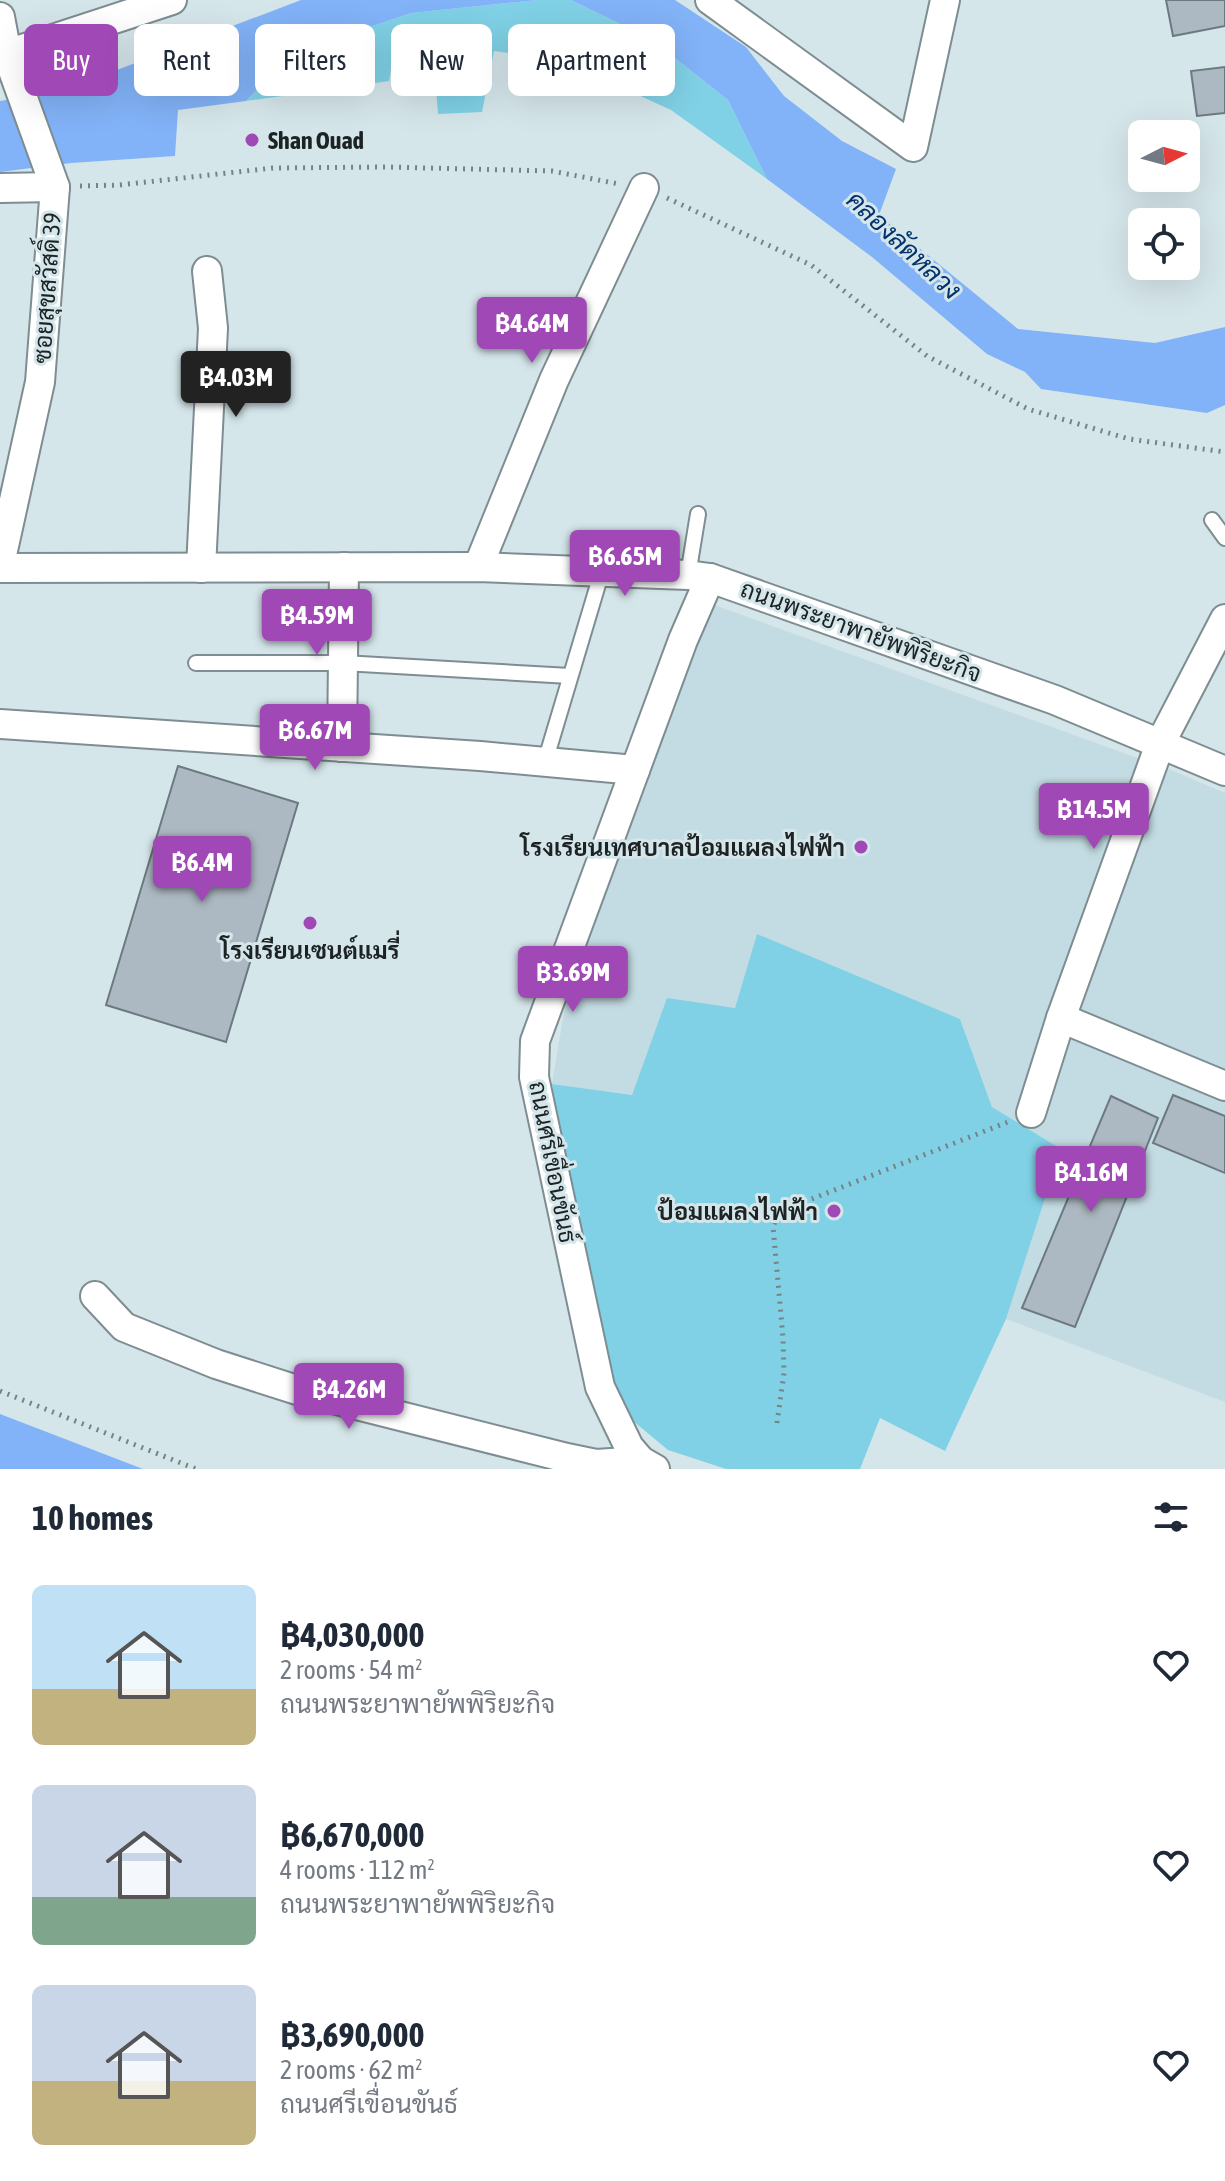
<!DOCTYPE html>
<meta charset="utf-8">
<style>
body{margin:0;font-family:"Asap Condensed",Sarabun,sans-serif;background:#f6f6f7;color:#1f2937;height:100vh;display:flex;flex-direction:column;font-size:30px;white-space:nowrap}
*{box-sizing:border-box;margin:0}
p{font-size:26px;color:#747a83}
.icon{flex:none;width:44px;height:44px;fill:none;stroke:currentColor;stroke-width:2;stroke-linecap:round;stroke-linejoin:round}
.map{position:relative;height:1469px;overflow:hidden}
.side{display:flex;flex-direction:column;background:#fff;flex:1}
.side>*{flex:none}
.banner{position:absolute;left:24px;top:24px;width:800px;height:72px;display:flex;gap:16px}
.needle{width:52px;rotate:84deg}
.fabs{position:absolute;left:1128px;top:120px;display:grid;gap:16px}
.fabs a{display:grid;place-items:center;width:72px;height:72px;border-radius:12px;background:#fff;box-shadow:0 8px 32px #0002;font-size:40px}
.price{position:absolute;translate:-50% -68px;padding:0 18px;border-radius:8px;background:#a049b6;color:#fff;font-size:26px;line-height:52px;filter:drop-shadow(0 2px 4px #0008)}
.price::after{content:'';position:absolute;left:50%;top:48px;width:24px;height:18px;margin-left:-12px;background:inherit;clip-path:polygon(0 0,100% 0,50% 100%)}
.price.on{background:#222;color:#fff}
ul{padding:0;list-style:none}
li{display:flex;align-items:center;gap:24px;height:200px;padding:0 32px}
li span{display:grid;place-items:center;flex:none;width:224px;height:160px;border-radius:12px;color:#555}
li>.icon{margin-inline-start:auto}
span .icon{width:96px;height:96px;fill:#fffc;stroke-width:1}
li b{font-size:34px}
h2{display:flex;justify-content:space-between;align-items:center;height:96px;padding:0 32px;font-size:34px}
.chip{padding:0 28px;border-radius:12px;background:#fff;box-shadow:0 8px 32px #0002;font-size:28px;line-height:72px}
.chip.on{background:#a049b6;color:#fff}
.map>svg:first-child{display:block}
.built{fill:#c3dbe2}
.green{fill:#80d1e6}
.water{fill:#82b2f7}
.building{fill:#adb9c2;stroke:#6d7980;stroke-width:2}
.lines{fill:none;stroke-linecap:round;stroke-linejoin:round}
.lane-casing{stroke:#7e8d91;stroke-width:18}
.street-casing{stroke:#7e8d91;stroke-width:32}
.path{stroke:#778285;stroke-width:5;stroke-dasharray:2 6;stroke-linecap:butt}
.lane{stroke:#fff;stroke-width:14}
.street{stroke:#fff;stroke-width:28}
.poi-dot{fill:#a049b6;stroke:#d5e6ea;stroke-width:3}
.labels{text-anchor:middle;dominant-baseline:central;stroke-width:6;stroke-linejoin:round;paint-order:stroke}
.poi-label{font-size:24px;font-weight:bold;fill:#1d2325;stroke:#d5e6ea;text-anchor:end}
.street-label{font-size:24px;fill:#1d2325;stroke:#d5e6ea}
.water-label{font-size:26px;font-style:italic;fill:#03336e;stroke:#d5e6ea}
</style>
<div class="map">
<svg width="1225" height="1469" viewBox="0 0 1225 1469">
<rect width="100%" height="100%" fill="#d5e6ea"/>
<polygon class="built" points="709,603 1176,772 1225,793 1225,1402 1006,1319 1061,1149 992,1107 960,1019 757,935 735,1008 667,999 632,1095 552,1084 569,982"/>
<g class="green">
<polygon points="538,0 571,0 651,39 728,100 767,179 671,110 564,61 494,51 482,112 438,114 434,62 392,63 389,81 246,101 293,53 411,13"/>
<polygon points="757,934 960,1019 992,1107 1061,1149 1006,1319 945,1451 880,1418 860,1469 726,1469 668,1450 615,1406 569,1210 552,1084 632,1095 667,998 735,1008"/>
</g>
<g class="water">
<polygon points="301,0 538,0 411,13 293,53 246,101 178,110 175,156 71,163 0,172 0,101 67,89"/>
<polygon points="571,0 675,0 746,47 784,96 842,141 896,169 879,215 1018,329 1155,343 1225,327 1225,405 1207,413 1041,389 1025,372 987,354 872,257 767,179 728,100 651,39"/>
<polygon points="0,1414 143,1469 0,1469"/>
</g>
<g class="building">
<polygon points="1166,0 1225,0 1225,26 1173,36"/>
<polygon points="1225,67 1225,113 1197,116 1191,71"/>
<polygon points="178,766 298,803 226,1042 106,1005"/>
<polygon points="1173,1095 1225,1116 1225,1173 1153,1143"/>
<polygon points="1111,1096 1158,1118 1075,1327 1022,1308"/>
</g>
<g class="lines">
<defs>
<g id="lane">
<polyline points="1212,520 1225,538"/>
<polyline points="688,575 698,514"/>
<polyline points="196,663 343,663 570,676"/>
<polyline points="545,762 602,571"/>
</g>
<g id="street">
<polyline points="710,0 913,147 945,0"/>
<polyline points="0,17 7,54 55,187 40,382 0,564"/>
<polyline points="7,54 172,0"/>
<polyline points="0,188 55,187"/>
<polyline points="478,567 554,380 644,188"/>
<polyline points="0,568 478,567 688,575 710,578 1055,700 1225,771"/>
<polyline points="201,568 213,328 207,271"/>
<polyline points="0,724 480,756 635,770"/>
<polyline points="342,747 344,567"/>
<polyline points="1061,1018 1225,1086"/>
<polyline points="1031,1113 1061,1018 1160,744 1225,619"/>
<polyline points="95,1296 124,1327 216,1364 297,1390 567,1458 596,1464 641,1461"/>
<polyline points="655,1469 641,1461 629,1447 600,1387 534,1077 535,1041 683,640 710,578"/>
</g>
</defs>
<use href="#lane" class="lane-casing"/>
<use href="#street" class="street-casing"/>
<g class="path">
<polyline points="80,186 119,185 273,168 386,167 552,171 619,184"/>
<polyline points="667,198 811,265 927,356 1028,409 1129,439 1225,452"/>
<polyline points="0,1391 196,1469"/>
<polyline points="777,1423 784,1373 783,1338 773,1226 781,1211 1008,1122"/>
</g>
<use href="#lane" class="lane"/>
<use href="#street" class="street"/>
</g>
<g class="poi-dot">
<circle cx="252" cy="140" r="8"/>
<circle cx="861" cy="847" r="8"/>
<circle cx="310" cy="923" r="8"/>
<circle cx="834" cy="1211" r="8"/>
</g>
<g class="labels">
<g class="poi-label">
<text x="268" y="140" text-anchor="start">Shan Ouad</text>
<text x="845" y="847">โรงเรียนเทศบาลป้อมแผลงไฟฟ้า</text>
<text x="310" y="950" text-anchor="middle">โรงเรียนเซนต์แมรี่</text>
<text x="818" y="1211">ป้อมแผลงไฟฟ้า</text>
</g>
<g class="street-label">
<text transform="translate(47 288) rotate(-86)">ซอยสุขสวัสดิ์ 39</text>
<text transform="translate(861 631) rotate(20)">ถนนพระยาพายัพพิริยะกิจ</text>
<text transform="translate(553 1162) rotate(79)">ถนนศรีเขื่อนขันธ์</text>
</g>
<g class="water-label">
<text transform="translate(904 245) rotate(43)">คลองลัดหลวง</text>
</g>
</g>
</svg>
<div class="fabs">
<a><svg class="needle" viewBox="-14 -14 28 28"><path d="M0-13l5 13h-10z" fill="#e53935"/><path d="M0 13l5-13h-10z" fill="#747a83"/></svg></a>
<a><svg class="icon" aria-label="locate" viewBox="0 0 24 24"><circle cx="12" cy="12" r="6"/><path d="M12 2v4M12 18v4M2 12h4M18 12h4"/></svg></a>
</div>
<b class="price" style="left:532px;top:365px">฿4.64M</b>
<b class="price on" style="left:236px;top:419px">฿4.03M</b>
<b class="price" style="left:625px;top:598px">฿6.65M</b>
<b class="price" style="left:317px;top:657px">฿4.59M</b>
<b class="price" style="left:315px;top:772px">฿6.67M</b>
<b class="price" style="left:1094px;top:851px">฿14.5M</b>
<b class="price" style="left:202px;top:904px">฿6.4M</b>
<b class="price" style="left:573px;top:1014px">฿3.69M</b>
<b class="price" style="left:1091px;top:1214px">฿4.16M</b>
<b class="price" style="left:349px;top:1431px">฿4.26M</b>
<div class="banner">
<a class="chip on">Buy</a>
<a class="chip">Rent</a>
<a class="chip">Filters</a>
<a class="chip">New</a>
<a class="chip">Apartment</a>
</div>
</div>
<section class="side">
<h2>10 homes<svg class="icon" aria-label="filters" viewBox="0 0 24 24"><path d="M4 7h16M4 17h16"/><circle cx="9" cy="7" r="2"/><circle cx="15" cy="17" r="2"/></svg></h2>
<ul>
<li><span style="background:linear-gradient(#bfe0f5 65%,#c2b280 0)"><svg class="icon" aria-label="home" viewBox="0 0 24 24"><path d="M3 11l9-7 9 7M6 9v11h12V9"/></svg></span><div><b>฿4,030,000</b><p>2 rooms · 54 m²</p><p>ถนนพระยาพายัพพิริยะกิจ</p></div><svg class="icon" aria-label="heart" viewBox="0 0 24 24"><path d="M12 20l-8-8c-3-5 5-10 8-4 3-6 11-1 8 4z"/></svg></li>
<li><span style="background:linear-gradient(#c9d6e8 70%,#7fa58c 0)"><svg class="icon" aria-label="home" viewBox="0 0 24 24"><path d="M3 11l9-7 9 7M6 9v11h12V9"/></svg></span><div><b>฿6,670,000</b><p>4 rooms · 112 m²</p><p>ถนนพระยาพายัพพิริยะกิจ</p></div><svg class="icon" aria-label="heart" viewBox="0 0 24 24"><path d="M12 20l-8-8c-3-5 5-10 8-4 3-6 11-1 8 4z"/></svg></li>
<li><span style="background:linear-gradient(#c9d6e8 60%,#c2b280 0)"><svg class="icon" aria-label="home" viewBox="0 0 24 24"><path d="M3 11l9-7 9 7M6 9v11h12V9"/></svg></span><div><b>฿3,690,000</b><p>2 rooms · 62 m²</p><p>ถนนศรีเขื่อนขันธ์</p></div><svg class="icon" aria-label="heart" viewBox="0 0 24 24"><path d="M12 20l-8-8c-3-5 5-10 8-4 3-6 11-1 8 4z"/></svg></li>
</ul>
</section>
